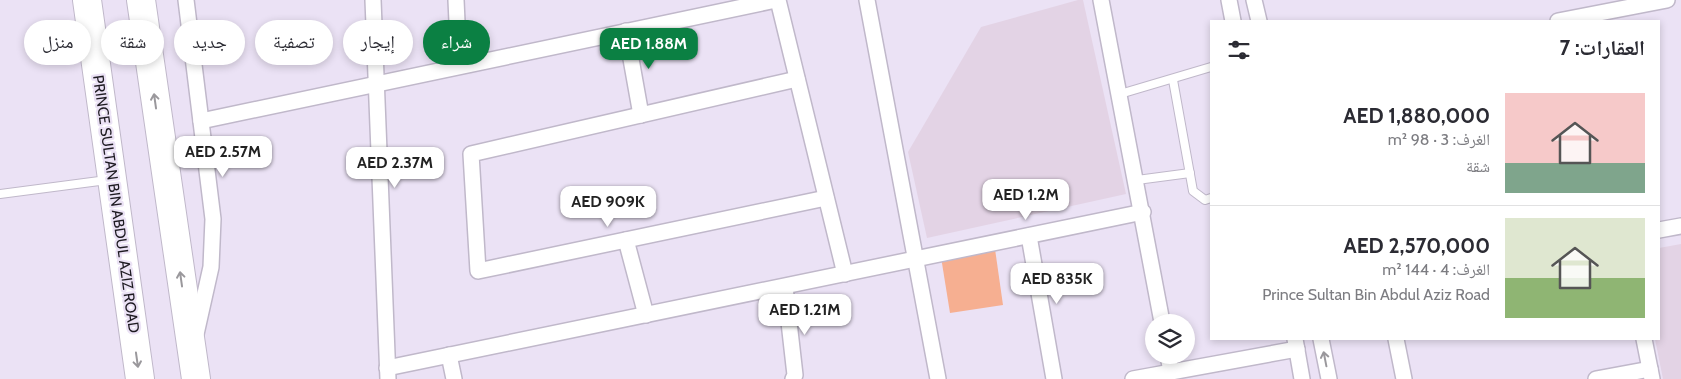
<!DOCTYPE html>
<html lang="ar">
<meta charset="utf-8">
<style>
body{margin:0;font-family:Cabin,"Noto Naskh Arabic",sans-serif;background:#f7f7f7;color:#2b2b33;direction:rtl;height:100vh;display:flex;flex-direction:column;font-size:19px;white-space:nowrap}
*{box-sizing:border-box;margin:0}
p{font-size:16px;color:#7c7c81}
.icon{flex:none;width:28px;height:28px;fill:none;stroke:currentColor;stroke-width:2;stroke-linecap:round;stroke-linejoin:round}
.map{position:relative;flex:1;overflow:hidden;direction:ltr}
.panel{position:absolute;left:1210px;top:20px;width:450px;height:320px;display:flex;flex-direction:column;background:#fff;border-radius:0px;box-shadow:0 2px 8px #0003;direction:rtl}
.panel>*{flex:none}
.guide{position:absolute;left:15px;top:20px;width:475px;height:45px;direction:rtl;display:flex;gap:10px}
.controls{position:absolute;left:1145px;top:314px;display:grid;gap:10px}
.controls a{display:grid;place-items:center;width:50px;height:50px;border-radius:50%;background:#fff;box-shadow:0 2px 8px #0003;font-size:25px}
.price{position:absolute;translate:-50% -42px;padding:0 11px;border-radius:10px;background:#fff;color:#222;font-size:16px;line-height:32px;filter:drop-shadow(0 1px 2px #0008)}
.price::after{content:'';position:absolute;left:50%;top:30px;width:15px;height:11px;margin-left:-8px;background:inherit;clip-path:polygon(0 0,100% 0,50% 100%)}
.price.on{background:#0b8043;color:#fff}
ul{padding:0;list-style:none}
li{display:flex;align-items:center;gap:15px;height:125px;padding:0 15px}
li+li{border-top:1px solid #e1e1e2}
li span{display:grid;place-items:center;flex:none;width:140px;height:100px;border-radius:0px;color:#555}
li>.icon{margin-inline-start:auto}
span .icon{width:60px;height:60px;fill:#fffc;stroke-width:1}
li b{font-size:21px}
h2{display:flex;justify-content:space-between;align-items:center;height:60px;padding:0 15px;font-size:21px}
.chip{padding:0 18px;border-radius:22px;background:#fff;box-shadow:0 2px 8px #0003;font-size:18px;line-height:45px}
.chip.on{background:#0b8043;color:#fff}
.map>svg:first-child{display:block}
.education{fill:#e3d3e5}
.building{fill:#f6af91}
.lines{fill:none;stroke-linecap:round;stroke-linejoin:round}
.lane-casing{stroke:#c0b8ca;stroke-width:10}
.street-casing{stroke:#c0b8ca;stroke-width:18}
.highway-casing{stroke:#c0b8ca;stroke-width:30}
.lane{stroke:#fff;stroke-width:8}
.street{stroke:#fff;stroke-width:15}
.highway{stroke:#fff;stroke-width:28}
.oneway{stroke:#9a989c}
.labels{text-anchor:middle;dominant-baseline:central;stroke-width:4.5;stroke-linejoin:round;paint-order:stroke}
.street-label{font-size:15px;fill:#1e1b22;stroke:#ebe2f5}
</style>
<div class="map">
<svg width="1681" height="379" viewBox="0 0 1681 379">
<rect width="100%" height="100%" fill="#ebe2f5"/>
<g class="education">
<polygon points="1078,0 1083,0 1126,194 927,238 908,152 981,27"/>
<polygon points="1681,244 1681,379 1663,379 1655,339 1659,339 1659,248"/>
</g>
<polygon class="building" points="995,249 1003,305 950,313 941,257"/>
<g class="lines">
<defs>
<g id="lane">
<polyline points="1173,80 1193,191 1205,200 1211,198"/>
<polyline points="1120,94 1211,67"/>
<polyline points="1137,180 1190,173"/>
<polyline points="0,194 107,180"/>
</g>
<g id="street">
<polyline points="186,0 213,219 211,267 196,334"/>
<polyline points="373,0 388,379"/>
<polyline points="456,0 459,66"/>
<polyline points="778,0 845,274"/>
<polyline points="867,0 938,379"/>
<polyline points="1101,0 1162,322"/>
<polyline points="1229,0 1233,21"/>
<polyline points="1254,0 1259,21"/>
<polyline points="1558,21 1667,0"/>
<polyline points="626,31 641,115"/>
<polyline points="797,79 471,154 478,271 826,198"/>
<polyline points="201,121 776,0"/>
<polyline points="1659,230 1681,226"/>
<polyline points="1029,236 1054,379"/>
<polyline points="626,240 646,315"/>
<polyline points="785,287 795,375 793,379"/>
<polyline points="1295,339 1302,379"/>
<polyline points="1321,339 1329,379"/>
<polyline points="1396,339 1404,379"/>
<polyline points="1644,339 1652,379"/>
<polyline points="449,355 454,379"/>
<polyline points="1168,355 1171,372"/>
<polyline points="387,368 1143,212"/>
<polyline points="1133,379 1297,349"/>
<polyline points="1596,379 1650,369"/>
</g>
<g id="highway">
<polyline points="87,0 140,379"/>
<polyline points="141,0 196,379"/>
</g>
</defs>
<use href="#lane" class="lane-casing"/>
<use href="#street" class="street-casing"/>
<use href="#highway" class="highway-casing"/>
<use href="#lane" class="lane"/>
<use href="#street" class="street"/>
<use href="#highway" class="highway"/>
</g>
<defs><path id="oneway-shaft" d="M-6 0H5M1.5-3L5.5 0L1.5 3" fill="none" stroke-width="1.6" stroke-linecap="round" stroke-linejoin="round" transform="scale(1.25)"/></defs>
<g class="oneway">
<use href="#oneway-shaft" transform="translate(155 101) rotate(-98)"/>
<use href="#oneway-shaft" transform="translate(181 279) rotate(-98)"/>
<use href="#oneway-shaft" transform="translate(1325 359) rotate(-101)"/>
<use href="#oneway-shaft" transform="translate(137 360) rotate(82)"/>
</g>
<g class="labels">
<g class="street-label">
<text transform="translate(116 204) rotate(82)">PRINCE SULTAN BIN ABDUL AZIZ ROAD</text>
</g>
</g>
</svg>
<div class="controls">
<a><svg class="icon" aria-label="layers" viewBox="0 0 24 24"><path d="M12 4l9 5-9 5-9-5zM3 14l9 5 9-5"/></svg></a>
</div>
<b class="price on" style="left:649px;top:70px">AED 1.88M</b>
<b class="price" style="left:223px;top:178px">AED 2.57M</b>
<b class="price" style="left:395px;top:189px">AED 2.37M</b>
<b class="price" style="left:1026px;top:221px">AED 1.2M</b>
<b class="price" style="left:608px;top:228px">AED 909K</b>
<b class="price" style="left:1057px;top:305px">AED 835K</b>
<b class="price" style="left:805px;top:336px">AED 1.21M</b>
<div class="guide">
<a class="chip on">شراء</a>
<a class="chip">إيجار</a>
<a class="chip">تصفية</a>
<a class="chip">جديد</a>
<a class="chip">شقة</a>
<a class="chip">منزل</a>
</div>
<section class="panel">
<h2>العقارات: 7<svg class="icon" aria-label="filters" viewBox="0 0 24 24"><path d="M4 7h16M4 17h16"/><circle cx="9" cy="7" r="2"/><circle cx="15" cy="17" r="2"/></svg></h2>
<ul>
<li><span style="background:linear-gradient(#f6c9c9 70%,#7fa58c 0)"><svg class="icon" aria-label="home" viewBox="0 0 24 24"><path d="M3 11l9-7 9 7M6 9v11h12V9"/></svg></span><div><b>AED 1,880,000</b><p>الغرف: 3 · 98 m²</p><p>شقة</p></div></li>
<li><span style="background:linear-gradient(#dfe7d0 60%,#8fb573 0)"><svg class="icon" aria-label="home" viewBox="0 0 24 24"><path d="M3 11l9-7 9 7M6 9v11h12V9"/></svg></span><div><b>AED 2,570,000</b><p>الغرف: 4 · 144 m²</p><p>Prince Sultan Bin Abdul Aziz Road</p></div></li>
</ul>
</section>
</div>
